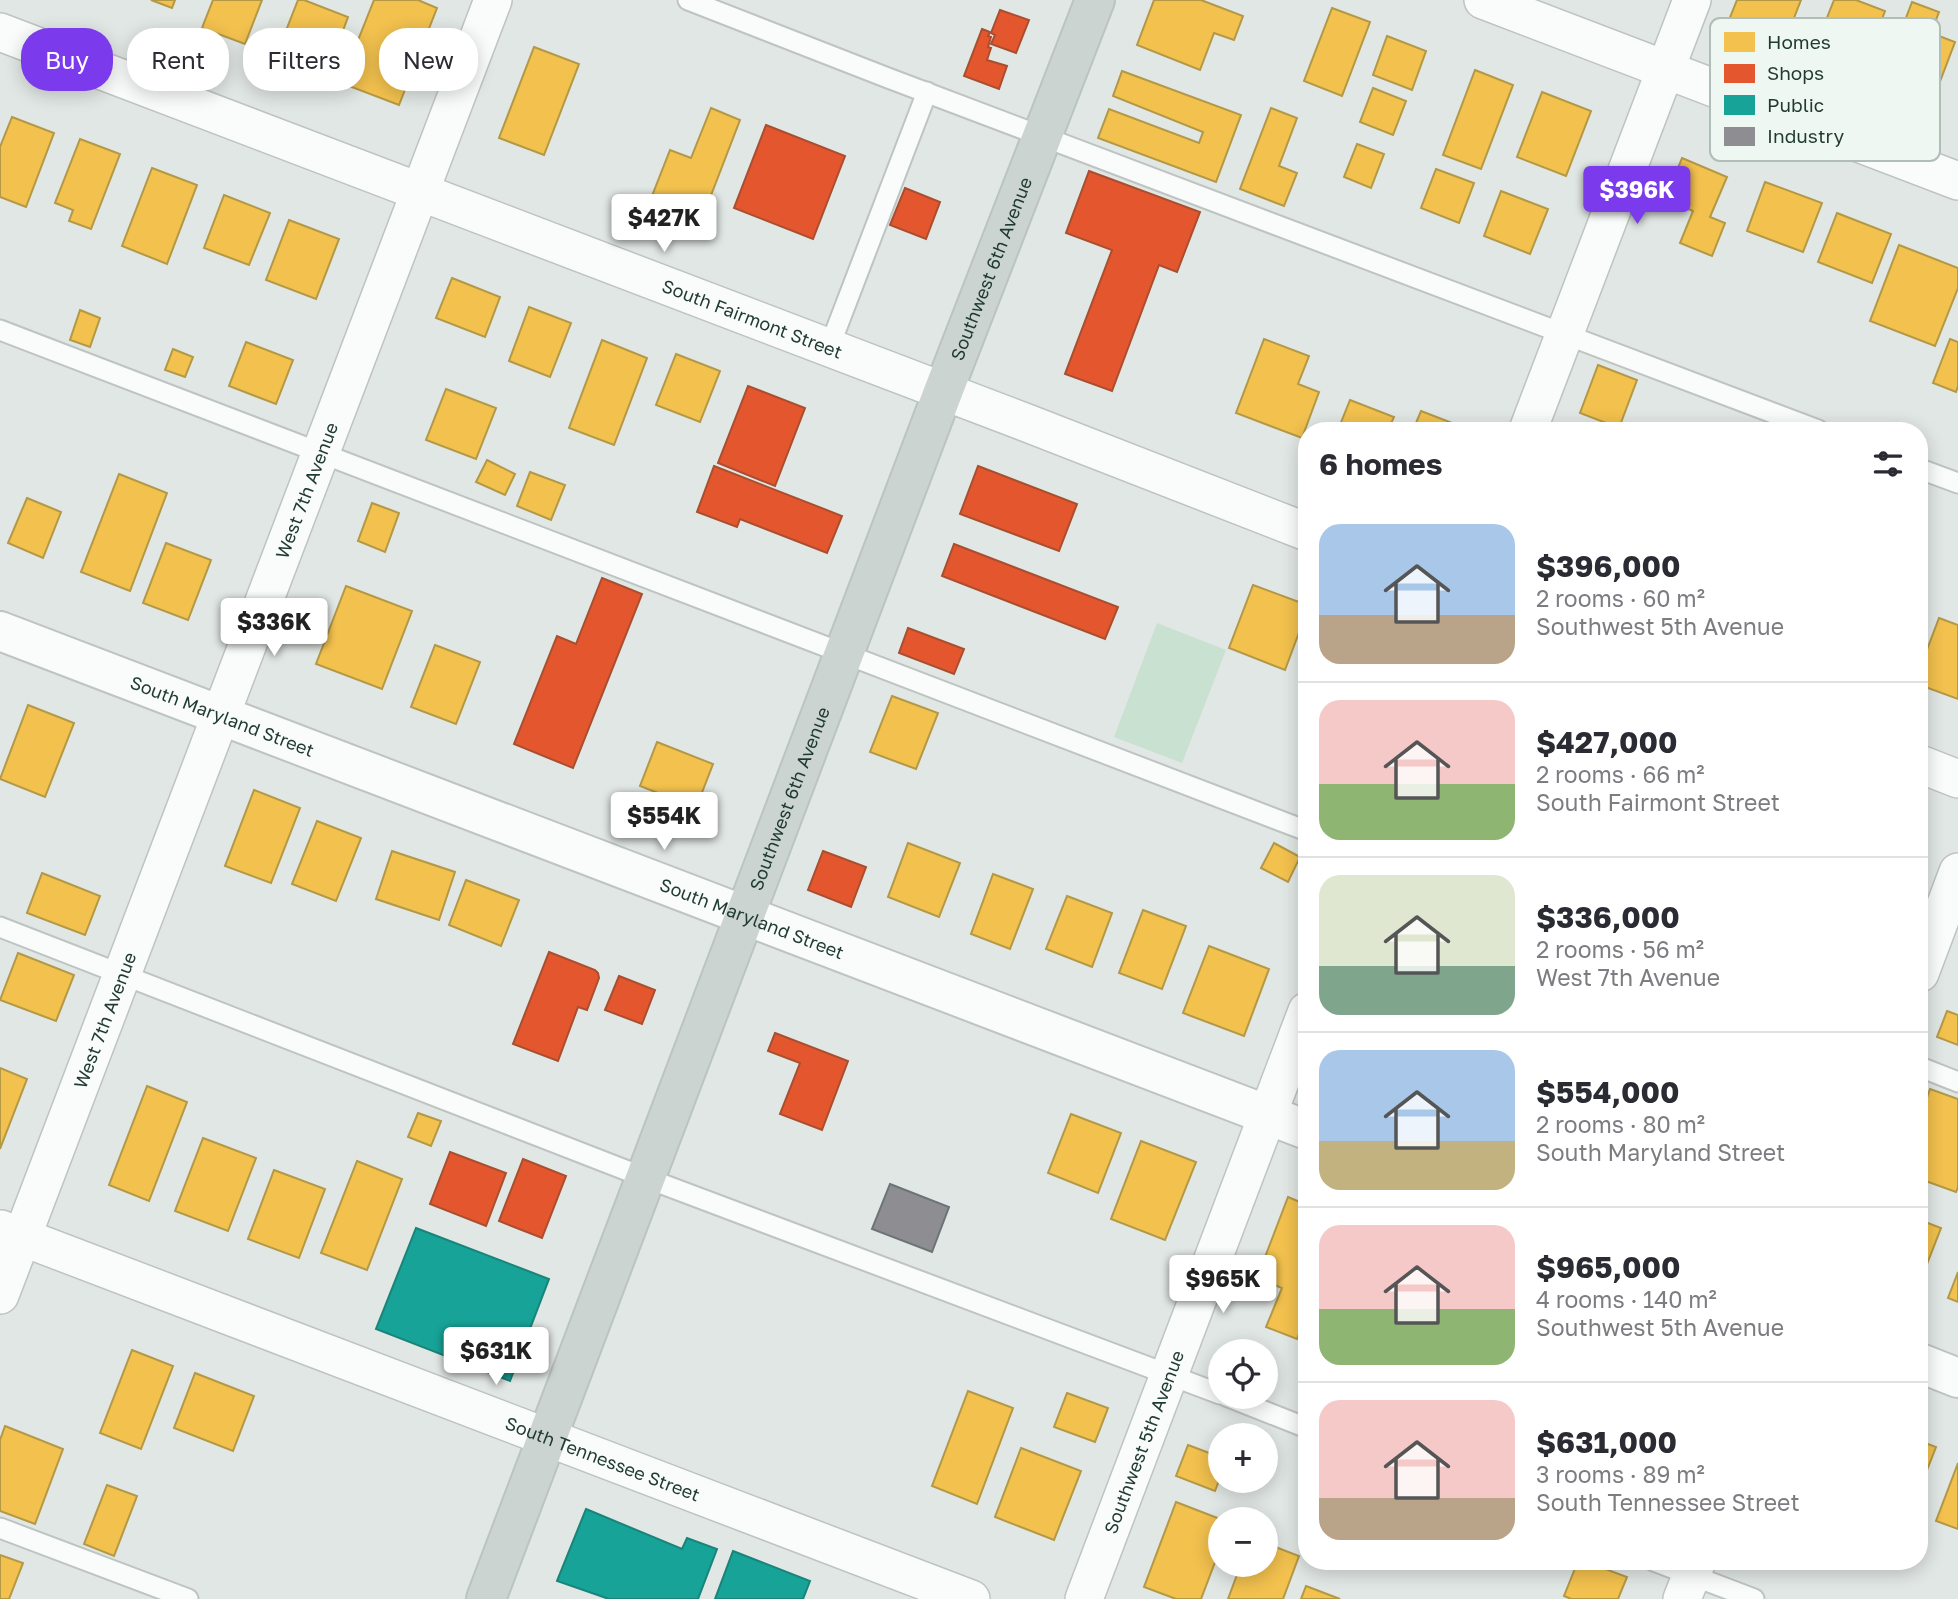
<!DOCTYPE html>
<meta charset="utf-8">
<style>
body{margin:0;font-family:"Golos Text",sans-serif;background:#f7f7f7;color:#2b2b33;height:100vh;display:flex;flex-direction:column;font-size:26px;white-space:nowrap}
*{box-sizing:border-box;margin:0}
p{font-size:23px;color:#7c7c81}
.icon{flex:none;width:38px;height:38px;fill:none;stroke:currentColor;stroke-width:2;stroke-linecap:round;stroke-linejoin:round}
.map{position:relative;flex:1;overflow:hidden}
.details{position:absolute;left:1298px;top:422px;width:630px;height:1148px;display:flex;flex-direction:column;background:#fff;border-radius:28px;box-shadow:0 4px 18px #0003}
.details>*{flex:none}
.guide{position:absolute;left:21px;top:28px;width:665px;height:63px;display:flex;gap:14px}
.fabs{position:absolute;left:1208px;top:1339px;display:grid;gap:14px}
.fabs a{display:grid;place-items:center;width:70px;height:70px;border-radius:50%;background:#fff;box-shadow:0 4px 18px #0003;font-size:35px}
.price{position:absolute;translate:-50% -60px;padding:0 16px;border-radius:7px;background:#fff;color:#222;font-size:23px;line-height:46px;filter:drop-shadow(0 2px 4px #0008)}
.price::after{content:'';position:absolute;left:50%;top:42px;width:21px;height:16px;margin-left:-10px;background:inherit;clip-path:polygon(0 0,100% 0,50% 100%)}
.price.current{background:#7c3aed;color:#fff}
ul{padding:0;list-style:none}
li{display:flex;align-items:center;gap:21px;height:175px;padding:0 21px}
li+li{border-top:2px solid #e1e1e2}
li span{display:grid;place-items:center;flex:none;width:196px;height:140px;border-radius:21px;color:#555}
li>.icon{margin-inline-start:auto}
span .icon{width:84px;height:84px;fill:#fffc;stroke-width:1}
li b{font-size:30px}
h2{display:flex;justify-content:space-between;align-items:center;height:84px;padding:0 21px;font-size:30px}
.pill{padding:0 24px;border-radius:28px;background:#fff;box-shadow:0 4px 18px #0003;font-size:24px;line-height:63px}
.pill.current{background:#7c3aed;color:#fff}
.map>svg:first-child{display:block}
.green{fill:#c9e1d0}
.homes{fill:#f2c14e;stroke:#b39846;stroke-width:2}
.shops{fill:#e4572e;stroke:#a94e2f;stroke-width:2}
.public{fill:#17a398;stroke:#198479;stroke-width:2}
.industry{fill:#8d8d92;stroke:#6c7475;stroke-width:2}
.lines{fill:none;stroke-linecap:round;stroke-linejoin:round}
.service-casing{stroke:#bec4c1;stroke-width:23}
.minor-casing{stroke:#bec4c1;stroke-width:40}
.tertiary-casing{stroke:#bec4c1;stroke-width:42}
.primary-casing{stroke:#bbc4c1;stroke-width:42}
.service{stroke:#fafbfb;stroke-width:19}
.minor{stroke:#fafbfb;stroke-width:37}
.tertiary{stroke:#fafbfb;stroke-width:38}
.primary{stroke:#ccd4d1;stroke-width:38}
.labels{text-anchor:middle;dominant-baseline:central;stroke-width:7;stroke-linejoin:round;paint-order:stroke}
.street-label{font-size:18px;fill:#1f3a32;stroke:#eff7f2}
.key{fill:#eff7f2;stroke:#b1beb8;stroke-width:2}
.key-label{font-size:19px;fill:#1f3a32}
</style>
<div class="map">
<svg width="1958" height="1599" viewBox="0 0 1958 1599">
<rect width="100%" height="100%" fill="#e1e7e4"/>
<polygon class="green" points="1157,623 1226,650 1182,763 1114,737"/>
<g class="homes">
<polygon points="151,0 175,0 172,8"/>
<polygon points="213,0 262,0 245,44 202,28"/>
<polygon points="298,0 304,0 348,17 328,71 278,51"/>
<polygon points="374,0 418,0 437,8 399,105 341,83"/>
<polygon points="1154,0 1201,0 1243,16 1234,40 1214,33 1200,70 1137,45"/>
<polygon points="1737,0 1801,0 1785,41 1729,20"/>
<polygon points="1834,0 1856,0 1885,11 1862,72 1813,53"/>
<polygon points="1912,2 1939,12 1931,33 1955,42 1933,100 1882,81"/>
<polygon points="1332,8 1370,22 1342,96 1304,81"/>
<polygon points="1387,36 1426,51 1412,90 1373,75"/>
<polygon points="534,47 579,64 544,155 499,138"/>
<polygon points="1475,70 1513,85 1481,169 1443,155"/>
<polygon points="1122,71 1241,115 1216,182 1098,138 1109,109 1199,143 1203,132 1113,96"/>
<polygon points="1373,88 1406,101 1393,135 1360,122"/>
<polygon points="1542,92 1591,111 1566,176 1517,157"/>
<polygon points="711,108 740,120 703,216 652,196 670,150 691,158"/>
<polygon points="1271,108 1297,118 1279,166 1297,173 1284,206 1240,189"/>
<polygon points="12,117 54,133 26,207 0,197 0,147"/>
<polygon points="80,139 120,154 91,229 69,221 73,210 55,203"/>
<polygon points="1357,144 1384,154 1371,188 1344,177"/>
<polygon points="1682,158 1727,177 1710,217 1725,223 1712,256 1680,243 1693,211 1665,199"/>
<polygon points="152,168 197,185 167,264 122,246"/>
<polygon points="1436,169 1474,183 1459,223 1421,208"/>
<polygon points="1765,182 1822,203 1803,252 1747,231"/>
<polygon points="1501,191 1548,209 1530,254 1484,236"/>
<polygon points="224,195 270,213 249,265 204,248"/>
<polygon points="1837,213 1891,234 1872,283 1818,262"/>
<polygon points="289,220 339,239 316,299 266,280"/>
<polygon points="1899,245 1958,268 1958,288 1935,346 1870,321"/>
<polygon points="452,278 500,297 485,337 436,318"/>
<polygon points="529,307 571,323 550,377 509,361"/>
<polygon points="80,310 100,318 90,347 70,340"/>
<polygon points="1264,339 1309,356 1298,384 1319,392 1302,438 1236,413"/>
<polygon points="1950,339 1958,342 1958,386 1956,392 1933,383"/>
<polygon points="602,340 647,358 614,445 569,428"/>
<polygon points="246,342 293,360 276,404 229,386"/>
<polygon points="173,349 193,357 185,377 165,370"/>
<polygon points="676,354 720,371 700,422 656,405"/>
<polygon points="1598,365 1637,380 1619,428 1580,413"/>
<polygon points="446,389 496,408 476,459 426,440"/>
<polygon points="1350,400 1394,417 1388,430 1338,430"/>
<polygon points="1421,411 1460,426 1458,430 1413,430"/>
<polygon points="487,460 515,474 505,495 476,482"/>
<polygon points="530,472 565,485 551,520 517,506"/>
<polygon points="119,474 167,493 130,591 81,572"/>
<polygon points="27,498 61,512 43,558 8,543"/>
<polygon points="372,503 399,513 385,552 358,541"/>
<polygon points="166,543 211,560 188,620 143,603"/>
<polygon points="1253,585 1307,605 1307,611 1285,670 1229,648"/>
<polygon points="346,586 412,611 382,689 316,664"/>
<polygon points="1939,618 1958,625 1958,699 1920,685 1920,668"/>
<polygon points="435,645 480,662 456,724 411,707"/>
<polygon points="892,696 938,713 916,769 870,752"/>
<polygon points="28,705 74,723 45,797 0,779"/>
<polygon points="657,742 713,764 696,808 640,786"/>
<polygon points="254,790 300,808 271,883 225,866"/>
<polygon points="317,821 361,838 336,901 292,884"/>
<polygon points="908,843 960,863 939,917 888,897"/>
<polygon points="1274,843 1300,857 1288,882 1261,868"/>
<polygon points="392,851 455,872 439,920 376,899"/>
<polygon points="42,873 100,896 85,935 27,913"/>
<polygon points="993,874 1033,889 1010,949 971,934"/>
<polygon points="466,880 519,900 501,946 449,925"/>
<polygon points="1067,896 1112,913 1092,967 1046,949"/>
<polygon points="1143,910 1186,926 1162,989 1119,973"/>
<polygon points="1209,946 1269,969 1244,1036 1183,1013"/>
<polygon points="18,953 74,975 56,1021 0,1000"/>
<polygon points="1947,1011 1958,1015 1958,1045 1937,1037"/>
<polygon points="0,1068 27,1079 0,1149"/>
<polygon points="147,1086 187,1102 149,1201 109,1185"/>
<polygon points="1930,1089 1958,1099 1958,1187 1956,1192 1920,1179 1920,1118"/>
<polygon points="418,1113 441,1121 431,1146 408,1137"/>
<polygon points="1071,1114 1121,1133 1098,1193 1048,1173"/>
<polygon points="203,1138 256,1158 228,1231 175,1211"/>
<polygon points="1141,1141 1196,1162 1165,1240 1111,1219"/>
<polygon points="357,1161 402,1179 367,1270 321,1253"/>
<polygon points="274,1170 325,1189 299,1258 248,1239"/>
<polygon points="1288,1197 1307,1205 1307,1284 1300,1303 1307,1306 1307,1313 1297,1339 1266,1327 1282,1288 1257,1278"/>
<polygon points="1920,1220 1941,1228 1920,1282"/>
<polygon points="1958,1272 1958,1302 1948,1298"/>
<polygon points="132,1350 173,1366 141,1449 100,1433"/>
<polygon points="195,1373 254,1396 233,1451 174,1428"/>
<polygon points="968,1391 1013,1408 977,1504 932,1486"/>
<polygon points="1067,1393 1108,1408 1095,1442 1054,1427"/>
<polygon points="5,1426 63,1449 35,1524 0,1511 0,1440"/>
<polygon points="1920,1441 1936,1447 1920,1488"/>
<polygon points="1188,1445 1220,1457 1220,1478 1215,1491 1176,1476"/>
<polygon points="1021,1448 1081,1471 1054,1540 995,1517"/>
<polygon points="1958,1463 1958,1529 1936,1521"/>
<polygon points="107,1485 137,1496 114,1556 84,1544"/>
<polygon points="1176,1502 1220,1519 1220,1549 1201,1599 1176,1599 1144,1587"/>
<polygon points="1265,1543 1299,1556 1283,1599 1228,1599 1241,1564 1265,1564"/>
<polygon points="0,1555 23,1563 9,1599 0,1599"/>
<polygon points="1578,1561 1584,1561 1627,1577 1618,1599 1571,1599 1564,1596"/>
<polygon points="1306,1586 1340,1599 1301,1599"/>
</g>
<g class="shops">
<polygon points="1000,10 1029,20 1016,53 991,44 995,35 991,33"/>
<polygon points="982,29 990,32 988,36 991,37 988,47 991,48 987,60 1007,66 999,89 964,76"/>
<polygon points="766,125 845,156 813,239 734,208"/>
<polygon points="1089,171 1200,212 1177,272 1159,265 1112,391 1065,374 1112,250 1066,233"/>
<polygon points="905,188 940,202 926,239 890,225"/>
<polygon points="748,386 805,408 775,486 718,463"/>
<polygon points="714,466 842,516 827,553 740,519 737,527 697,512"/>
<polygon points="978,466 1077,504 1059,551 960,514"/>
<polygon points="954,544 1118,607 1105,639 942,576"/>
<polygon points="602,578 642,594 573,768 514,744 557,636 576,644"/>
<polygon points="908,628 964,649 954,674 899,653"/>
<polygon points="823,851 866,867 851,907 808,890"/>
<polygon points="549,952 595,970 598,973 599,978 587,1010 578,1007 558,1061 513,1044"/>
<polygon points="619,976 655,990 642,1024 605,1010"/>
<polygon points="775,1033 848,1061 822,1130 780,1114 800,1063 768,1051"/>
<polygon points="450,1152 506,1173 486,1226 430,1204"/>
<polygon points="523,1159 566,1176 542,1238 499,1221"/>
</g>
<g class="public">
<polygon points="416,1228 549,1279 510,1381 376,1329"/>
<polygon points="586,1509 682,1549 687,1538 717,1549 698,1599 609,1599 557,1581"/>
<polygon points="733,1551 810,1581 803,1599 715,1599"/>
</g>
<polygon class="industry" points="890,1184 949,1207 932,1252 872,1229"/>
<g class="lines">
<defs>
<g id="service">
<polyline points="688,0 888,78 1818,430"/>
<polyline points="0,330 1307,831"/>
<polyline points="829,348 927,92"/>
<polyline points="1920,469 1958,483"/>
<polyline points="0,927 646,1178 1220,1394"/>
<polyline points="1920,1067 1958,1082"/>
<polyline points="1226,1396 1307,1428"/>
<polyline points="0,1528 188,1599"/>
<polyline points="1654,1561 1754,1599"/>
</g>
<g id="minor">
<polyline points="1483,0 1958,181"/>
<path id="s1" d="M0 32 1027 423 1307 532"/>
<polyline points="1528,430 1692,0"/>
<polyline points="1920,764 1958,779"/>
<polyline points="1920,973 1958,872"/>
<path id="s2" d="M1 1229 971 1599"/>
<path id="s3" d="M0 1295 493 0"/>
<path id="s4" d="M1084 1599 1307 1011"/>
<polyline points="1682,1599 1697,1561"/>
</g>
<g id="tertiary">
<path id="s5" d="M0 631 1307 1130"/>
<polyline points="1920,1363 1958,1378"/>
</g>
<g id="primary">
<path id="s6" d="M486 1599 943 392 1095 0"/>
</g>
</defs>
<use href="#service" class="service-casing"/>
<use href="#minor" class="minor-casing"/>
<use href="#tertiary" class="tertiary-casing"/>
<use href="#primary" class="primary-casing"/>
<use href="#service" class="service"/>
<use href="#minor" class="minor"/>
<use href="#tertiary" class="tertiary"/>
<use href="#primary" class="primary"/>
</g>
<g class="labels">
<g class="street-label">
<text stroke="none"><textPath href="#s6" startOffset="1423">Southwest 6th Avenue</textPath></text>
<text stroke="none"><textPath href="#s1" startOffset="805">South Fairmont Street</textPath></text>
<text stroke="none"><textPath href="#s3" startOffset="861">West 7th Avenue</textPath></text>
<text stroke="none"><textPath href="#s5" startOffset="238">South Maryland Street</textPath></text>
<text stroke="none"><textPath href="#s6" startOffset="856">Southwest 6th Avenue</textPath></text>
<text stroke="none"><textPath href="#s5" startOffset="805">South Maryland Street</textPath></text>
<text stroke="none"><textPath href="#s3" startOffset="294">West 7th Avenue</textPath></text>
<text stroke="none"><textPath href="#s4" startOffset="168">Southwest 5th Avenue</textPath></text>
<text stroke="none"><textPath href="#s2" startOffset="644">South Tennessee Street</textPath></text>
</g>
</g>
<rect x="1710" y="18" width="230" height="143" rx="10" class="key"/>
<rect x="1724" y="32" width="31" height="20" fill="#f2c14e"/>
<rect x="1724" y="64" width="31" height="19" fill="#e4572e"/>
<rect x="1724" y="95" width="31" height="20" fill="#17a398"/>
<rect x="1724" y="127" width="31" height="19" fill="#8d8d92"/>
<g class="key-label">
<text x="1767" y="49">Homes</text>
<text x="1767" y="80">Shops</text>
<text x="1767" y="112">Public</text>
<text x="1767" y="143">Industry</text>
</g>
</svg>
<div class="fabs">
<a><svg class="icon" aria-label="locate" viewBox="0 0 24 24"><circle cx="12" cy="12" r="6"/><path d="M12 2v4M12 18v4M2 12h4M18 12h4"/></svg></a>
<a>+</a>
<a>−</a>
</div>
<b class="price current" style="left:1637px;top:226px">$396K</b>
<b class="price" style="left:664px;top:254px">$427K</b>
<b class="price" style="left:274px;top:658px">$336K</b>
<b class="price" style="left:664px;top:852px">$554K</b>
<b class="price" style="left:1223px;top:1315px">$965K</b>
<b class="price" style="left:496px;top:1387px">$631K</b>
<div class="guide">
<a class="pill current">Buy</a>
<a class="pill">Rent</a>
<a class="pill">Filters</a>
<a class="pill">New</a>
</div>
<section class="details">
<h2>6 homes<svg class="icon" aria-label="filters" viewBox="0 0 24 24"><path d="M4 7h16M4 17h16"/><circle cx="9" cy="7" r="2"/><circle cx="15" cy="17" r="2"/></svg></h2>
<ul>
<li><span style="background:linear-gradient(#a9c7e8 65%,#b9a48a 0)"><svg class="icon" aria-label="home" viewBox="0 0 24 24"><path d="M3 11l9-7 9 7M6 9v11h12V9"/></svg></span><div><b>$396,000</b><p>2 rooms · 60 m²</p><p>Southwest 5th Avenue</p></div></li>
<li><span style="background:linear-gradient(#f6c9c9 60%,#8fb573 0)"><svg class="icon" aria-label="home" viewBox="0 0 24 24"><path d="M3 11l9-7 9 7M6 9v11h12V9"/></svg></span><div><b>$427,000</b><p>2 rooms · 66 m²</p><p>South Fairmont Street</p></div></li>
<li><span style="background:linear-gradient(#dfe7d0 65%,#7fa58c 0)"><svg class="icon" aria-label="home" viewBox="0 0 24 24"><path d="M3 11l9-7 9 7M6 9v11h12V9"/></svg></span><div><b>$336,000</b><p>2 rooms · 56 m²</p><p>West 7th Avenue</p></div></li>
<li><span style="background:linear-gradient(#a9c7e8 65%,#c2b280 0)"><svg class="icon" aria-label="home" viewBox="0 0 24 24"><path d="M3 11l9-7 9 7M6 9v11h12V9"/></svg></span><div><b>$554,000</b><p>2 rooms · 80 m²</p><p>South Maryland Street</p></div></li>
<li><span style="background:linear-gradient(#f6c9c9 60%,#8fb573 0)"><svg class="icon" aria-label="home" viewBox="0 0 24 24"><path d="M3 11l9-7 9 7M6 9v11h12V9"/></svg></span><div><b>$965,000</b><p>4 rooms · 140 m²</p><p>Southwest 5th Avenue</p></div></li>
<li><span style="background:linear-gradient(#f6c9c9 70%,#b9a48a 0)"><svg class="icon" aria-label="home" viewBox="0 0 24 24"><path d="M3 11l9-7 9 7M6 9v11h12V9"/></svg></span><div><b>$631,000</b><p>3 rooms · 89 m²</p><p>South Tennessee Street</p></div></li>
</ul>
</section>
</div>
